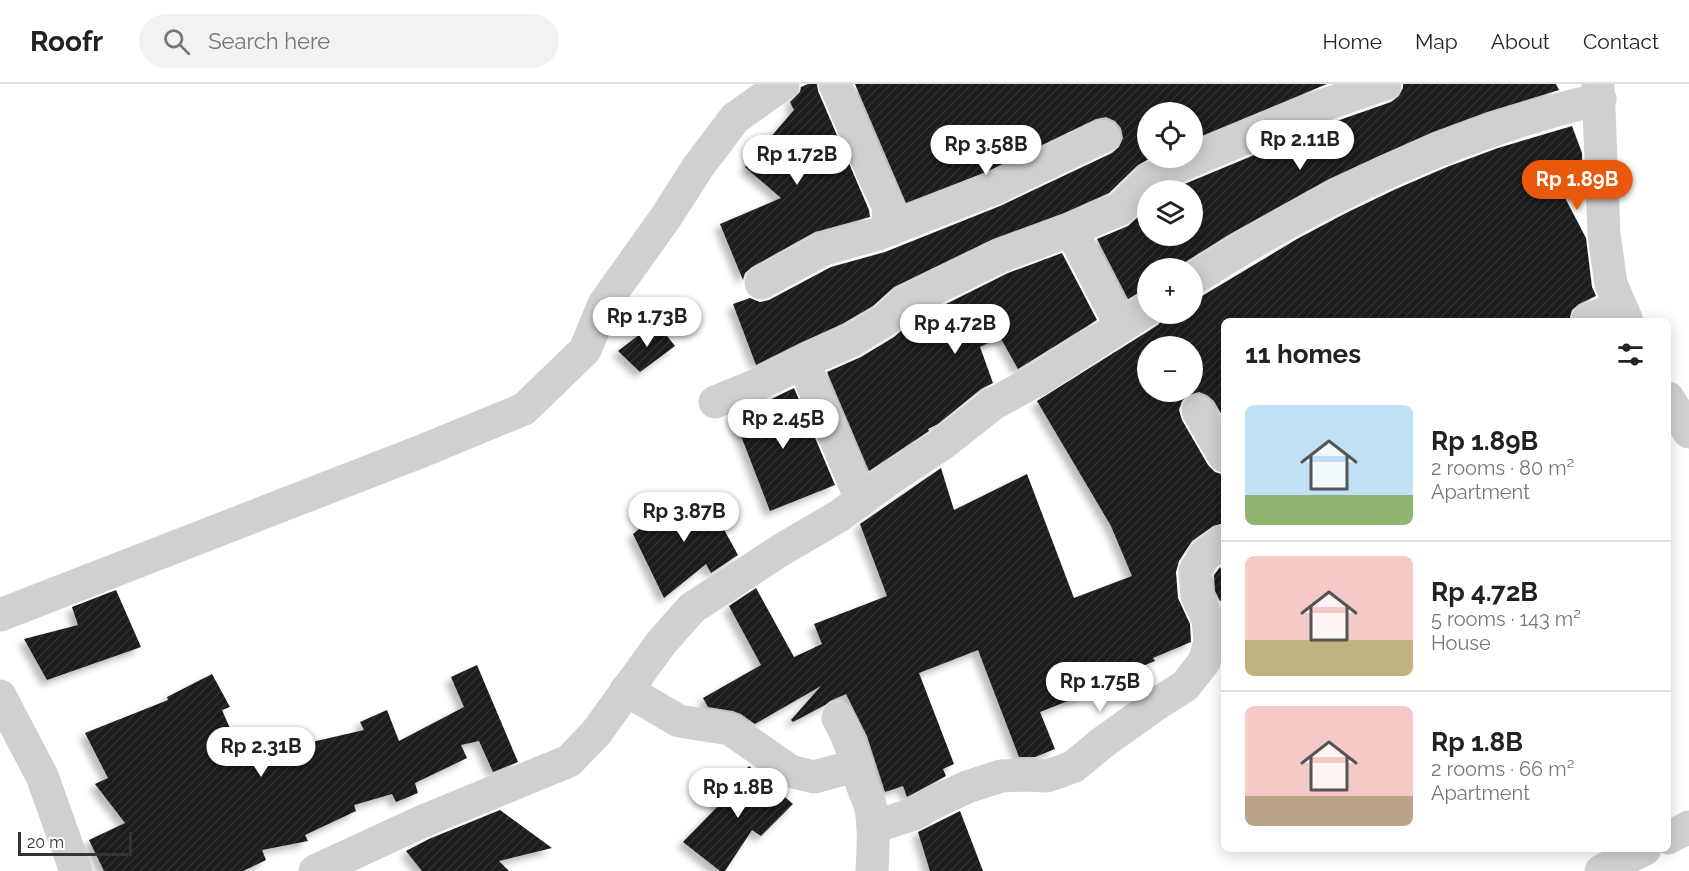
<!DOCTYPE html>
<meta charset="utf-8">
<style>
body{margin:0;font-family:Raleway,sans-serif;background:#f2f2f2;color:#222;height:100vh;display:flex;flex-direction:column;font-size:22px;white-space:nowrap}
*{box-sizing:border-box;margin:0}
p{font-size:20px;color:#767676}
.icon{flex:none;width:33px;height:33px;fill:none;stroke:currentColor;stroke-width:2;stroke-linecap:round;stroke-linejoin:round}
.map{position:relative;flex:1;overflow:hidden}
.sheet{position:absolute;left:1221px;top:234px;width:450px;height:534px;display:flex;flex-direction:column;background:#fff;border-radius:9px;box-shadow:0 3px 15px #0003}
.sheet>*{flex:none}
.controls{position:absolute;left:1137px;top:18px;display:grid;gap:12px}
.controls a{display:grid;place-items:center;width:66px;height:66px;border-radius:50%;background:#fff;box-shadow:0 3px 15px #0003;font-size:30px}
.scale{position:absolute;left:18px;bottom:15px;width:114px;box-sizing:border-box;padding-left:6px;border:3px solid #333;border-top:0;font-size:16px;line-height:21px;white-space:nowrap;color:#333;-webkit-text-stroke:4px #fff;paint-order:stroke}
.price{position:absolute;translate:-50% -51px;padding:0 14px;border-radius:21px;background:#fff;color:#222;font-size:20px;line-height:39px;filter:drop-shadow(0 2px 3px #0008)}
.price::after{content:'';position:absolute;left:50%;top:36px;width:18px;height:14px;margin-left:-9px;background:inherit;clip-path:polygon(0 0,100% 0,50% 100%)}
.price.selected{background:#ea580c;color:#fff}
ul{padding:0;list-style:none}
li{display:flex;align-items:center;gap:18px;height:150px;padding:0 24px}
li+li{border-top:2px solid #e0e0e0}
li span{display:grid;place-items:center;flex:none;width:168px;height:120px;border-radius:9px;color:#555}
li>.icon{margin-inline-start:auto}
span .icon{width:72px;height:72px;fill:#fffc;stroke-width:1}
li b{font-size:26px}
h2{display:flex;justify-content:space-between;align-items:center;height:72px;padding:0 24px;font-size:26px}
header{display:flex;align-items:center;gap:36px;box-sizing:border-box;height:84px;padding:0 30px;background:#fff;border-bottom:2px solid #e0e0e0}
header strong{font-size:28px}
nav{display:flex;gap:33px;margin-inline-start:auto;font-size:21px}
.search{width:420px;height:54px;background:#f2f2f2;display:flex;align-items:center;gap:15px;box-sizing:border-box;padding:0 21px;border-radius:33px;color:#767676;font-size:22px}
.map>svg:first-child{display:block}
.building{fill:url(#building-hatch);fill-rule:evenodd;filter:url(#shadow)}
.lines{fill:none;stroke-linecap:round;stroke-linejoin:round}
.minor{stroke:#d0d0d0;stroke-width:33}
</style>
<header>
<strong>Roofr</strong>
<div class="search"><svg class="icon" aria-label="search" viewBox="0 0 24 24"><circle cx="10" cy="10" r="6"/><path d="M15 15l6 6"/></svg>Search here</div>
<nav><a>Home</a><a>Map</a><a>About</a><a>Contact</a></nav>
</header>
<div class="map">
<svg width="1689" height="787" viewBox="0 0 1689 787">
<defs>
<pattern id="building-hatch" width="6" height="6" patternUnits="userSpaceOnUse" patternTransform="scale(1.5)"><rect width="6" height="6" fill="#1a1a1a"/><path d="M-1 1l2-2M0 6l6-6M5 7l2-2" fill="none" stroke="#333"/></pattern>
<filter id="shadow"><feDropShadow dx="-5.5" dy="5.5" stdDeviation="3" flood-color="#0004"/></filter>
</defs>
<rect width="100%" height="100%" fill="#fff"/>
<g class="building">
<polygon points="808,0 817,0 818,7 869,126 870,133 815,148 752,183 745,189 743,196 720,140 781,114 745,83 794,26 790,18 800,8 801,3"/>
<polygon points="855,0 1327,0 1192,56 1192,28 1148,28 1148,74 1151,74 1138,81 1109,109 1064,129 993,155 894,203 873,222 842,240 800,259 756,281 733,220 750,214 760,218 769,216 831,183 885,168 1000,122 1112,69 1119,63 1123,54 1121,44 1115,37 1106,33 1096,35 986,88 906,119"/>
<polygon points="1403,0 1556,0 1559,6 1487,28 1433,48 1381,71 1329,95 1230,150 1182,180 1178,184 1148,184 1148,206 1138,209 1128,215 1097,155 1128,142 1148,124 1148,152 1192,152 1192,106 1170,106 1331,39 1391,18 1399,12 1403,4"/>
<path d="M1572 42 1582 69 1583 105 1564 112 1586 154 1592 203 1596 212 1579 220 1572 226 1569 237H1224V335L1214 317 1207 311 1199 308 1188 311 1182 317 1179 326 1182 336 1208 381 1215 388 1224 391V439L1213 442 1192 457 1179 477 1176 488 1178 514 1190 540 1191 558 1153 574 1155 577 1081 607 1083 611 1040 628 1055 665 1035 673H1019L978 566 919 589 954 680 943 685 946 692 907 713 903 702 885 708 867 652 846 610 830 617 825 621 793 638 791 636 821 602 755 640 741 630 733 627 708 623 703 614 761 581 729 522 756 504 794 573 822 560 814 540 887 512 860 440 941 384 954 426 1027 390 1074 514 1132 492 1111 442 1037 317 1158 241 1164 234 1166 230H1192V215L1202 212 1297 155 1346 129 1396 105 1447 83 1498 64ZM1148 262H1192V308H1148Z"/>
<polygon points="1062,169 1097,236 1018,285 1000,253 980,263 993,299 981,305 938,340 928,345 929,347 869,387 827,288 861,273 894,253 914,236 1008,189"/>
<polygon points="656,238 675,262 640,288 618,267"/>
<polygon points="794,304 835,401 770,427 733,331 765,318"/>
<polygon points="704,409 738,471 711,489 706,480 664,514 633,450 668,422 670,426"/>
<polygon points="1220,483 1224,492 1224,516 1220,517 1215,507 1214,491"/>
<polygon points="116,506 141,563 47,596 24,555 78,541 72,523"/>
<polygon points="477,581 518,678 493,688 479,657 461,661 467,674 415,699 418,709 396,718 392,710 354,721 356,727 305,751 308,757 262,766 266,776 243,787 104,787 89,756 125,739 95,700 108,694 85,649 168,616 167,613 212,590 230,623 222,626 243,674 364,646 360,638 387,626 399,657 464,623 451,593"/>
<polygon points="749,682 793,720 761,752 752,746 725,787 720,787 683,758 718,722 714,720"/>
<polygon points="500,726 552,764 499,777 509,787 422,787 406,767 429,755"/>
<polygon points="960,727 983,787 930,787 918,748"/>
</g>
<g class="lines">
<g class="minor">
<polyline points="835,0 874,92 888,121 889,146"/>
<polyline points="1598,0 1604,150 1611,200 1627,237"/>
<polyline points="1071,146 1121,242"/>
<path d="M1192 196C1317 115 1454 49 1600 15"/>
<polyline points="761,199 824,165 878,150 993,105 1104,52"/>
<polyline points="1587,237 1620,222"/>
<polyline points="803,278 861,415"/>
<polyline points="1668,314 1689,348"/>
<polyline points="715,318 757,301 807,276 851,257 884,237 903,220 1001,172 1071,146 1120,125 1151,94 1324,21 1385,0"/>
<polyline points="1198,327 1224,372"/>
<polyline points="0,531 422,367 524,325 585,266 604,220 666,133 698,83 735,34 783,0"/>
<polyline points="626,606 679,637 730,645 790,687 814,693 858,681"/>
<polyline points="0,612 42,692 76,787"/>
<path d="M838 634C852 659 854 673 862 700 864 707 868 714 870 721 875 743 873 765 872 787"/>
<polyline points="873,743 914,730 931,720 967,703 1001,692 1027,691 1047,692 1073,683 1102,659 1155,621 1185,602 1204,578 1210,558 1208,535 1197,512 1195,487 1204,472 1224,457"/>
<polyline points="1668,754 1689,743"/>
<polyline points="315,787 421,738 569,677 596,649 661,559 692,524 781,466 839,432 891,394 941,361 993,320 1042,293 1148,225"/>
<polyline points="1601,787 1645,765"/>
</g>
</g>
</svg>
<div class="controls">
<a><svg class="icon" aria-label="locate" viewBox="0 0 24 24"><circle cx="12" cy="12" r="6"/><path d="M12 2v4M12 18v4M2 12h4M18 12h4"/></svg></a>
<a><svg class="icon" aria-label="layers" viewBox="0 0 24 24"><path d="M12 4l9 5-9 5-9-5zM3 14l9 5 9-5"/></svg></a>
<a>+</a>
<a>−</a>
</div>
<div class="scale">20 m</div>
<b class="price" style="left:1300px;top:87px">Rp 2.11B</b>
<b class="price" style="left:986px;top:92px">Rp 3.58B</b>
<b class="price" style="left:797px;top:102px">Rp 1.72B</b>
<b class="price selected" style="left:1577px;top:127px">Rp 1.89B</b>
<b class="price" style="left:647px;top:264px">Rp 1.73B</b>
<b class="price" style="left:955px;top:271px">Rp 4.72B</b>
<b class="price" style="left:783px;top:366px">Rp 2.45B</b>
<b class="price" style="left:684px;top:459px">Rp 3.87B</b>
<b class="price" style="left:1100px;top:629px">Rp 1.75B</b>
<b class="price" style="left:261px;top:694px">Rp 2.31B</b>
<b class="price" style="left:738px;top:735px">Rp 1.8B</b>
<section class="sheet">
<h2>11 homes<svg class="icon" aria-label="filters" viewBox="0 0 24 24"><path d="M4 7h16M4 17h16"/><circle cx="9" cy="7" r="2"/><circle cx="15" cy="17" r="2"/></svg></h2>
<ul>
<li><span style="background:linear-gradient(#bfe0f5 75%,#8fb573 0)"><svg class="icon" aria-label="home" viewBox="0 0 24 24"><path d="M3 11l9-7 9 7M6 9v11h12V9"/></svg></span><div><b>Rp 1.89B</b><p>2 rooms · 80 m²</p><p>Apartment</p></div></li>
<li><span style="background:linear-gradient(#f6c9c9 70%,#c2b280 0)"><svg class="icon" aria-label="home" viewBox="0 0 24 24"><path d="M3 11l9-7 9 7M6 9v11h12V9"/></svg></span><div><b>Rp 4.72B</b><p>5 rooms · 143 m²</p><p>House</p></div></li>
<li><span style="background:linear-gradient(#f6c9c9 75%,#b9a48a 0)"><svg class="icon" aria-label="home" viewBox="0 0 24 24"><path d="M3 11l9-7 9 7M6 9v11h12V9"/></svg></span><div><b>Rp 1.8B</b><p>2 rooms · 66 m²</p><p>Apartment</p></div></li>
</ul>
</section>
</div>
